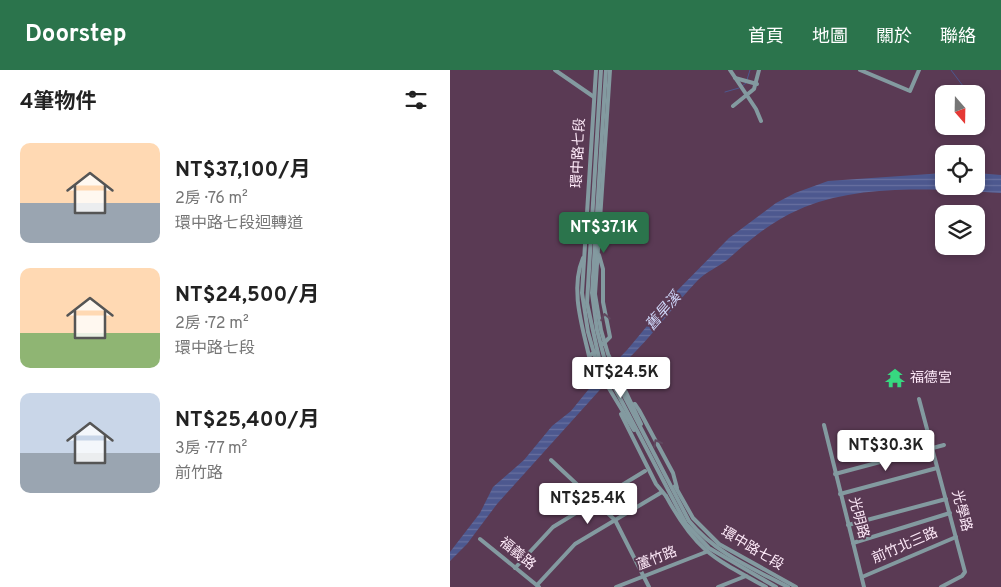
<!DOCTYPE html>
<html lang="zh-TW">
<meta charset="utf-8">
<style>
body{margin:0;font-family:Overpass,"Noto Sans TC",sans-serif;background:#f6f6f6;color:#222;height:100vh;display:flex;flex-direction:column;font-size:19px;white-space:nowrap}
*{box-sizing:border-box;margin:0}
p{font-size:16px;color:#767676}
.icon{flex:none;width:28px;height:28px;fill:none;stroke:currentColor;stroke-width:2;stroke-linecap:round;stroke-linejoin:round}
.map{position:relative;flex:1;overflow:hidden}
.drawer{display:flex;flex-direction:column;background:#fff;width:450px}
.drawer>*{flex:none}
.needle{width:32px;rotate:160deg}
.buttons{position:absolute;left:485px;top:15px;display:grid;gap:10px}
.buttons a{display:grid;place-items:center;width:50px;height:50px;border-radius:10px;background:#fff;box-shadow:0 2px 8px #0003;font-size:25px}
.price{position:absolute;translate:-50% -42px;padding:0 11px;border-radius:5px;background:#fff;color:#222;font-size:16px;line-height:32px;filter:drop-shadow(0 1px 2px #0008)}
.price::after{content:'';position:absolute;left:50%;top:30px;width:15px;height:11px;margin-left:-8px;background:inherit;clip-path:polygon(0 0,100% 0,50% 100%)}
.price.current{background:#2b744c;color:#fff}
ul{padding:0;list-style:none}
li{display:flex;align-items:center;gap:15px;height:125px;padding:0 20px}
li span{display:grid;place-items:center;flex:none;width:140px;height:100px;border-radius:10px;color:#555}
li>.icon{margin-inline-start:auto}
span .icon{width:60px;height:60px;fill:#fffc;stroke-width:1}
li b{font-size:21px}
h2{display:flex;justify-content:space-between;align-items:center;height:60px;padding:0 20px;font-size:21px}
header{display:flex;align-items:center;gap:30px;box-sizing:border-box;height:70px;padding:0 25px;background:#2b744c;color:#fff}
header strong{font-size:24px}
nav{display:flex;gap:28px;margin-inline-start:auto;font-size:18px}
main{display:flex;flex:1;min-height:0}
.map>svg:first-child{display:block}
.water{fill:url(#water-rules)}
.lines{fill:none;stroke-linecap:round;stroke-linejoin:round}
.stream{stroke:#4d588f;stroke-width:1}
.minor{stroke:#839aa0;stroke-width:4}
.oneway{stroke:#60485f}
.labels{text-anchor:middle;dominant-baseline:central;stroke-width:4;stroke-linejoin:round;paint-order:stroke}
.street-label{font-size:14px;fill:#fde9f8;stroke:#5a3a54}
.poi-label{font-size:14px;fill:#fde9f8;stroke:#5a3a54;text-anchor:start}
.water-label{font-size:15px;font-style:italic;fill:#cfd7fa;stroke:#5a3a54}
</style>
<header>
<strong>Doorstep</strong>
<nav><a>首頁</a><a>地圖</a><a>關於</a><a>聯絡</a></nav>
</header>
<main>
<section class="drawer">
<h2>4筆物件<svg class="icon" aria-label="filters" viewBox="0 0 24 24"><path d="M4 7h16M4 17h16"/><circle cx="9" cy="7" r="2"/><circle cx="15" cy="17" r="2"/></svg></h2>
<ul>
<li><span style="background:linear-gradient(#ffd9b3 60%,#9aa5b1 0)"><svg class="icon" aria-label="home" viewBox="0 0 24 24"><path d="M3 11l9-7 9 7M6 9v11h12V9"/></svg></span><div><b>NT$37,100/月</b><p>2房 · 76 m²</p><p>環中路七段迴轉道</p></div></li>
<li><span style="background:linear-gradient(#ffd9b3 65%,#8fb573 0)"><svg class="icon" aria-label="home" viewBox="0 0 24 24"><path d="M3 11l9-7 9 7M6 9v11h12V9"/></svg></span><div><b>NT$24,500/月</b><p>2房 · 72 m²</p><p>環中路七段</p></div></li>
<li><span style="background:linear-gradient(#c9d6e8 60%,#9aa5b1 0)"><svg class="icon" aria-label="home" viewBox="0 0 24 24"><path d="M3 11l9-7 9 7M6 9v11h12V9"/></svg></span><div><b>NT$25,400/月</b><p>3房 · 77 m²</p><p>前竹路</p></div></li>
</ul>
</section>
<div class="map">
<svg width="551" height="517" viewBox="0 0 551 517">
<defs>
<pattern id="water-rules" width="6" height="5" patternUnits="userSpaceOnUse" patternTransform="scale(1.25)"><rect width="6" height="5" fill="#4d588f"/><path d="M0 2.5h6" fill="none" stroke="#6870a0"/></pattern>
</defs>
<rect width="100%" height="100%" fill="#5a3a54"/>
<path class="water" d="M494 103V116H526V103L551 105V123C487 119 407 113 348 140 320 152 299 171 277 190 268 197 256 202 248 210 223 236 202 267 175 292L47 434 17 474 0 491V482L30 443 43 417 74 390 102 356 121 341 138 320 177 280 222 226 279 168 326 133 345 123 378 111Z"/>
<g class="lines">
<g class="stream">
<polyline points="501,0 519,24"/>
<polyline points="292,16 296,13 300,0"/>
<polyline points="275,22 289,18"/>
<polyline points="526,37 535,48"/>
</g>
<g class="minor">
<polyline points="105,0 144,27"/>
<polyline points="146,0 132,223 138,262 146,290 157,315 184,360"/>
<polyline points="151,0 137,233 149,288 236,454 259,478 326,517"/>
<path d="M156 0 142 223 147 260 154 287 239 451C265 483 302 498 338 517"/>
<polyline points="160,0 145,224 151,260 158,284 191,354"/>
<polyline points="280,0 306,39 311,51"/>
<polyline points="410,0 460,21 469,0"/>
<polyline points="285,8 307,14"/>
<polyline points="283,36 304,19 309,0"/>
<polyline points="149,185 153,199 153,232 160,267 153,274"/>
<path d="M133 188C120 219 132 255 139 286L145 282"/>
<polyline points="469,329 515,502 512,506 491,517"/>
<polyline points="181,335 185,334 189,340 223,403 227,418"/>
<polyline points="171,344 206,414 216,426"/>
<polyline points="374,355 414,517"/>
<polyline points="101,390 165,450 199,517"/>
<polyline points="385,404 494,375"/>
<polyline points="225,416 243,448 269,474 346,517"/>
<polyline points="390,424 487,398"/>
<path d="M216 426C246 481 263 488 316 517"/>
<polyline points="398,455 496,429"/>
<polyline points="30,469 89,517"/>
<polyline points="403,473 500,443"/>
<polyline points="65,498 103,457 195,401"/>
<polyline points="412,507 506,467"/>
<polyline points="87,515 125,474 212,422"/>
<polyline points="166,517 256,482"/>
<polyline points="268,517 296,506"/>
</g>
</g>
<defs><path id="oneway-chevron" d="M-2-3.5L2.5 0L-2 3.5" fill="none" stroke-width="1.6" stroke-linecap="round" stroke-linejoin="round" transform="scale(1.25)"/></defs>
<g class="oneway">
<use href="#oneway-chevron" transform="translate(155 247) rotate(-101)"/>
<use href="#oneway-chevron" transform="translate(207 373) rotate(-118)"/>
</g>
<defs>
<symbol id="temple-bare" viewBox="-9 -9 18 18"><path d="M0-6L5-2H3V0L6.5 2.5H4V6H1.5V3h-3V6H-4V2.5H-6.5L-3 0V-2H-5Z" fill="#37d880" stroke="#5a3a54" stroke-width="2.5" paint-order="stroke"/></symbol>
</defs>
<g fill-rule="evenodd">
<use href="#temple-bare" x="431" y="294" width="28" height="28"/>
</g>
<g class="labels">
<g class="street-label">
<text transform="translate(129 83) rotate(-87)">環中路七段</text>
<text transform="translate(511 441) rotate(75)">光學路</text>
<text transform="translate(408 448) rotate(75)">光明路</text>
<text transform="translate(455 476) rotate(-23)">前竹北三路</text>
<text transform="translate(302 479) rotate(31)">環中路七段</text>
<text transform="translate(67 484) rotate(39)">福義路</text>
<text transform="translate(207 489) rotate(-21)">蘆竹路</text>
</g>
<g class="poi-label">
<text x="460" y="308">福德宮</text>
</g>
<g class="water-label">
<text transform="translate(214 242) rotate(-49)">舊旱溪</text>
</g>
</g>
</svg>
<div class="buttons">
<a><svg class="needle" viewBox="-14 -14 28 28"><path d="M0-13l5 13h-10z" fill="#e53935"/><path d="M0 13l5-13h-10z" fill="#767676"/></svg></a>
<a><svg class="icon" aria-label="locate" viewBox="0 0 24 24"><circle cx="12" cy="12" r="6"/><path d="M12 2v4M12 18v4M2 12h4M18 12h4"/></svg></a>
<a><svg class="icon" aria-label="layers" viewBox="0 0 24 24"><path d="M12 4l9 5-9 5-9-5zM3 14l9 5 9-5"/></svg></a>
</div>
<b class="price current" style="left:154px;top:184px">NT$37.1K</b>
<b class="price" style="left:171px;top:329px">NT$24.5K</b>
<b class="price" style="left:436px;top:402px">NT$30.3K</b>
<b class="price" style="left:138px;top:455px">NT$25.4K</b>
</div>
</main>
